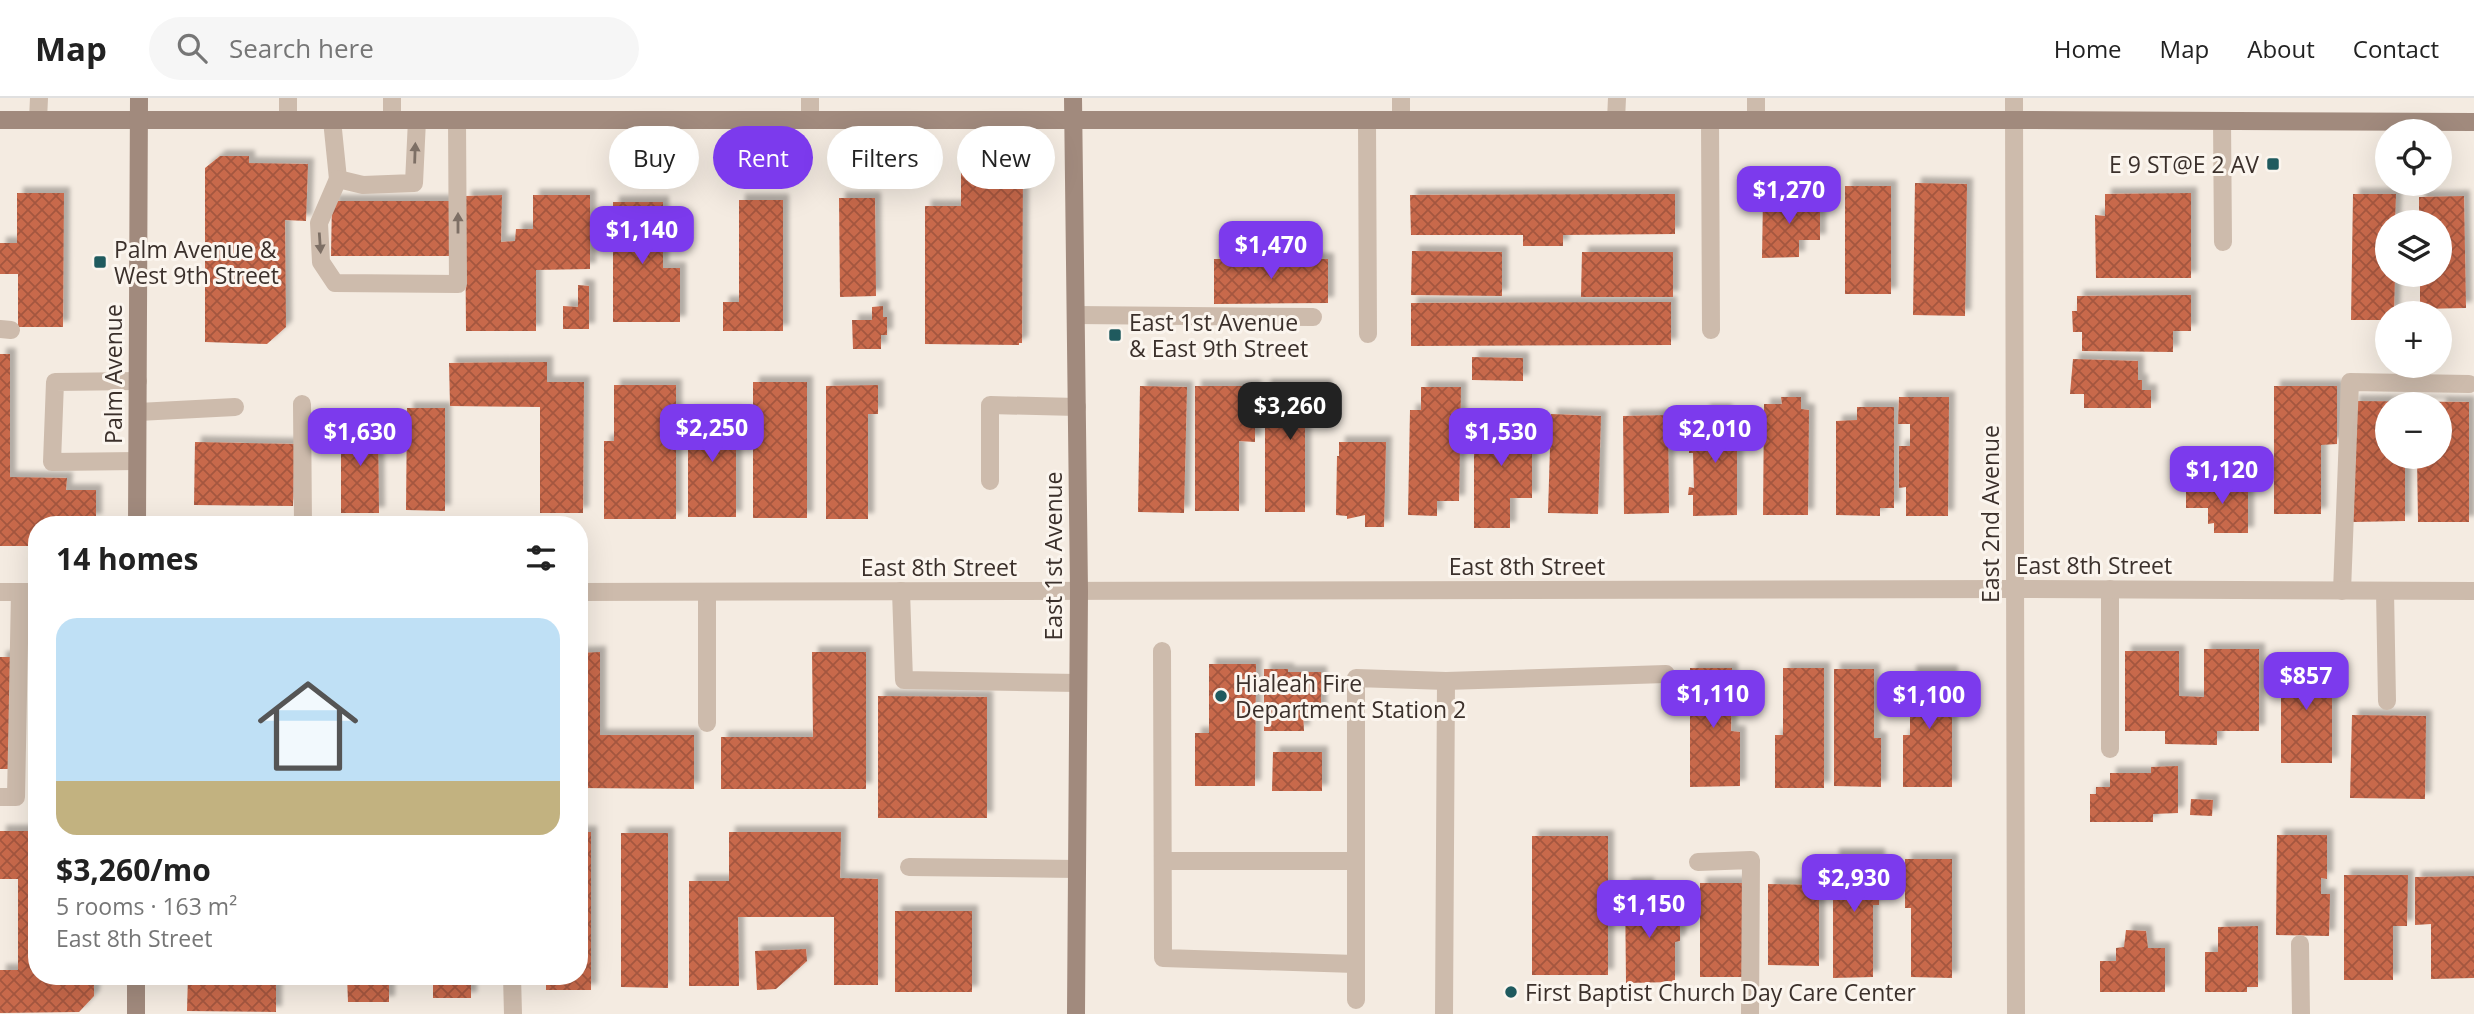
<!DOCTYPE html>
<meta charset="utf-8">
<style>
body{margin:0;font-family:"Open Sans",sans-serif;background:#f6f6f6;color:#222;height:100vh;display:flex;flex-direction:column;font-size:26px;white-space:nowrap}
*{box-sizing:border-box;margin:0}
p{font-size:23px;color:#767676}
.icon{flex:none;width:38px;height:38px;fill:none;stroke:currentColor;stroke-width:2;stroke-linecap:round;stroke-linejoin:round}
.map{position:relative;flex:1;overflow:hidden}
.sheet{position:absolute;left:28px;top:418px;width:560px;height:469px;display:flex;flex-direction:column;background:#fff;border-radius:28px;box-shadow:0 7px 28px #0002}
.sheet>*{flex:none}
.banner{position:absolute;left:609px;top:28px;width:665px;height:63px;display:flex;gap:14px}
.buttons{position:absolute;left:2375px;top:21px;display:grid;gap:14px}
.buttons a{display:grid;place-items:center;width:77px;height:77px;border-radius:50%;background:#fff;box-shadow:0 7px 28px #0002;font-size:35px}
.price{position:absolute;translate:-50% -60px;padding:0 16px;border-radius:14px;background:#7c3aed;color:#fff;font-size:23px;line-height:46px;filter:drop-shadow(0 2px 4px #0008)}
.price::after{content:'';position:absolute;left:50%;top:42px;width:21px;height:16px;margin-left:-10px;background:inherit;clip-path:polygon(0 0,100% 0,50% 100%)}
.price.current{background:#222;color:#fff}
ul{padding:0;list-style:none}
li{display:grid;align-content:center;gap:14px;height:371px;padding:0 28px}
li+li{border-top:2px solid #e0e0e0}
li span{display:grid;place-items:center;height:217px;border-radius:21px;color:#555}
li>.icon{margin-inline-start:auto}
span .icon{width:126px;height:126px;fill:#fffc;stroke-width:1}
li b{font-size:30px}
h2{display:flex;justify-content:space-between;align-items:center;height:84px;padding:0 28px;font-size:30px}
.tag{padding:0 24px;border-radius:32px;background:#fff;box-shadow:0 7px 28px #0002;font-size:24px;line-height:63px}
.tag.current{background:#7c3aed;color:#fff}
header{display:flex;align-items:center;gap:42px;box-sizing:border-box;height:98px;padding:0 35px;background:#fff;border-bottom:2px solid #e0e0e0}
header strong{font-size:33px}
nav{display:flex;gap:38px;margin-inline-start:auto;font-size:24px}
.search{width:490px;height:63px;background:#f6f6f6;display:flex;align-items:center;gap:18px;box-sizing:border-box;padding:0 24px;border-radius:38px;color:#767676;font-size:26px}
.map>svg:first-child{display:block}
.building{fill:url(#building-cross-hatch);filter:url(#shadow)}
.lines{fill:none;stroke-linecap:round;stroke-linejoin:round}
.lane{stroke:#cdbbac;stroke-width:18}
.street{stroke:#cdbbac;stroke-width:18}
.secondary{stroke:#a18a7d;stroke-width:18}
.oneway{fill:#7d6f65}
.poi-dot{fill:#1f5a5e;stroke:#fbf5ee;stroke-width:2.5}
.labels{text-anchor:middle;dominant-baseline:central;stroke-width:6;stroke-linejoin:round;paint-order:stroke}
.poi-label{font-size:23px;fill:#3b302b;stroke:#fbf5ee;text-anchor:start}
.street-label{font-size:23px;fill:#3b302b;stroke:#fbf5ee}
</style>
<header>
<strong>Map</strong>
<div class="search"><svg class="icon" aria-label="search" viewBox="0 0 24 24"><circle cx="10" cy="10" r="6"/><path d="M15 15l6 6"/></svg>Search here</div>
<nav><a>Home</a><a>Map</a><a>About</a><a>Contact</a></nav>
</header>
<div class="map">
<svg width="2474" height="916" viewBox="0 0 2474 916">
<defs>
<pattern id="building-cross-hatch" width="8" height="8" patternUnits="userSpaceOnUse" patternTransform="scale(1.75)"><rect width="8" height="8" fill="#c8694b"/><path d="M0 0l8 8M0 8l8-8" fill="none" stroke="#a4573f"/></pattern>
<filter id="shadow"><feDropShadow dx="6" dy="-6" stdDeviation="2" flood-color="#0004"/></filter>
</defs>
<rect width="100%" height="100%" fill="#f4ebe1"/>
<g class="building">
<polygon points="220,58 249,58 249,65 308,66 306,123 285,122 286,229 267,246 205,244 205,70"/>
<polygon points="961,72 1023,72 1022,245 1019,245 1019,247 925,246 925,108 961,108"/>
<polygon points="1915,85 1967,86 1965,218 1913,217"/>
<rect x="1845" y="88" width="46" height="108"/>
<polygon points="17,95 64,95 63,229 18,229 18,176 0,176 0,145 17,145"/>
<polygon points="2191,95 2191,180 2096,180 2095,117 2105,118 2105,96"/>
<polygon points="1675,96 1675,136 1563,137 1563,148 1523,148 1523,137 1411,137 1410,97"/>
<polygon points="2353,96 2396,96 2395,124 2387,124 2387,177 2395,177 2394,215 2387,215 2387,222 2351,222"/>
<polygon points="502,97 501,144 515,143 516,131 533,131 533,97 590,97 590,171 536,172 536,233 466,233 465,98"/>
<polygon points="2464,98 2466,210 2420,211 2420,177 2440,177 2440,124 2419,124 2419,99"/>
<polygon points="1763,99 1778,99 1778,105 1798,105 1798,101 1820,102 1820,142 1799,142 1799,159 1762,160"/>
<polygon points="839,100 875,100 876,198 840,199"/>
<polygon points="739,102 783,102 783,233 723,233 723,204 739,204"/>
<polygon points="332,103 449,103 449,158 331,158"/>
<polygon points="613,104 663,104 663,170 680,170 680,224 613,224"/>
<polygon points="1412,153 1502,154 1502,198 1411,197"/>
<polygon points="1582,154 1673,154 1673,199 1581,199"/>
<polygon points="1214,161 1328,161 1328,205 1214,206"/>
<polygon points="578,187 589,188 589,231 563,231 563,208 578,209"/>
<polygon points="2191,197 2191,233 2173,233 2173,254 2082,253 2082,234 2073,234 2072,213 2077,213 2077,198"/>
<polygon points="1671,204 1671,247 1411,248 1411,205"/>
<polygon points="883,208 883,219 887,219 887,237 881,237 881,251 853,251 852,222 872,222 872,209"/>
<polygon points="0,256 10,256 10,379 67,380 66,392 96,392 96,422 67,422 66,427 37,427 37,448 0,448"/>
<polygon points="1472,259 1523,260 1523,283 1472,282"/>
<polygon points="2073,261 2138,263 2138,282 2142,282 2142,292 2151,292 2151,310 2084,310 2084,296 2070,296"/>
<polygon points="547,264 547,284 584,284 583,415 540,415 540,309 450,308 449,265"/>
<rect x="753" y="284" width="54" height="136"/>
<polygon points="614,287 676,287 676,421 604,421 604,343 614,343"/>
<polygon points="878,287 878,316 868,316 868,421 826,421 826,288"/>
<polygon points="1265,287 1326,287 1326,329 1305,330 1305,414 1265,414"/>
<polygon points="1140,288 1187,289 1184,415 1138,414"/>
<polygon points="1195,288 1255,288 1255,344 1239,343 1239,413 1195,413"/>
<polygon points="2274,288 2337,288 2337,346 2321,347 2321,416 2274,416"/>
<polygon points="1421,289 1461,289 1459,403 1437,403 1437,418 1408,417 1410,312 1421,312"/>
<polygon points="1781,299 1801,299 1801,311 1809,312 1808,417 1763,417 1764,306 1782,306"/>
<polygon points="1899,299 1949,299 1948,418 1906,418 1906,389 1899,390 1899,348 1910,348 1910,326 1898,326"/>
<polygon points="2353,303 2469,304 2469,424 2418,424 2417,359 2440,359 2440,306 2387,306 2387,359 2405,359 2405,423 2353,424"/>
<polygon points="1857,309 1894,309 1894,410 1880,410 1880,418 1836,417 1836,323 1857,322"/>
<polygon points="407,310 445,310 445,413 406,412"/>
<polygon points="1704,312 1726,312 1726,319 1737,319 1737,417 1693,418 1693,397 1688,397 1689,389 1694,390 1693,355 1689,355 1689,348 1693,348 1693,319 1704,319"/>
<rect x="688" y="314" width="48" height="105"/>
<polygon points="1551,316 1601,318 1598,416 1548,415"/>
<polygon points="1668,317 1669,415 1624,416 1623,318"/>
<polygon points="1474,320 1532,320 1532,400 1510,400 1510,430 1474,430"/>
<polygon points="341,324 378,325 379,415 341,415"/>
<polygon points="195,344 294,346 293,408 194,407"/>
<polygon points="1339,344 1386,344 1384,429 1365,429 1365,417 1347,421 1347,418 1336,417 1337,358 1339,358"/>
<polygon points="2248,387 2248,435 2214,435 2214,425 2208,426 2208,410 2186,410 2186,388"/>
<polygon points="2204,551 2259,551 2259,633 2217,633 2217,647 2165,646 2165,633 2125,633 2125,553 2179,553 2179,598 2204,599"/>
<polygon points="600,554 600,637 694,637 694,691 579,690 579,555"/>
<polygon points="812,554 866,554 866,691 721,691 721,639 813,639"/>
<polygon points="0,559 14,559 13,671 0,671"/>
<rect x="2281" y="564" width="51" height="101"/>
<polygon points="1209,566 1256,566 1255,688 1195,688 1195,635 1209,635"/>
<polygon points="1690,570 1732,570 1731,633 1740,634 1740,688 1690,689"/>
<polygon points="1783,570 1824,570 1824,690 1775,690 1775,637 1783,637"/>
<polygon points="1264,571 1288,571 1288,574 1321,574 1321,615 1303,615 1304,633 1264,633"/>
<polygon points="1834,571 1874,571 1874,640 1881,640 1881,689 1834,688"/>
<polygon points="1910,573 1952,573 1952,689 1903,689 1903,637 1910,637"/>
<polygon points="878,598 987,599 987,720 878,720"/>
<polygon points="2352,617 2426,618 2425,701 2350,700"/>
<polygon points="1273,654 1322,654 1322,693 1272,693"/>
<polygon points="2178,668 2178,715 2153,716 2153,724 2090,724 2090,696 2096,696 2096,689 2110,689 2110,675 2151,675 2151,669"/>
<polygon points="31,669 37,669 37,722 32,722"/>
<polygon points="2191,701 2213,702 2212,718 2190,717"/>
<polygon points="0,733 37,733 37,878 94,878 94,898 79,914 0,915 0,872 18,872 18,781 0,781"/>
<polygon points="579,734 591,734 591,892 546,892 546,878 579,878"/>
<polygon points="729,734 841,734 840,780 878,781 878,887 834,887 834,819 738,819 739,888 689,888 689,783 729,783"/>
<polygon points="621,735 668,735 668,890 621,889"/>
<polygon points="2277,737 2327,737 2327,781 2321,780 2321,796 2330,796 2329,838 2276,837"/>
<rect x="1532" y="738" width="76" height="139"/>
<polygon points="1833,756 1879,756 1879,807 1873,807 1873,879 1833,880"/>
<polygon points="1905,761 1952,761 1952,880 1911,879 1911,810 1905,810"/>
<polygon points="2344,777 2408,777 2407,828 2393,828 2393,882 2344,882"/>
<polygon points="2474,778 2474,880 2431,881 2431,826 2415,827 2415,779"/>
<polygon points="1648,785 1648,819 1680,819 1680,843 1675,844 1675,884 1626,885 1625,786"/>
<rect x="1700" y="785" width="44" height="94"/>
<polygon points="1768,786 1819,787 1819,868 1768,867"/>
<rect x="895" y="813" width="77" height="81"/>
<polygon points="2258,828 2258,889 2247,889 2247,894 2205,894 2205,854 2218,854 2218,829"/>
<polygon points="2126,832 2146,833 2148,850 2165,850 2165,894 2100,894 2100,863 2116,863 2116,850 2124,849"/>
<polygon points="806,851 807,863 776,891 757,892 755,853"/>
<polygon points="188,878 276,878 276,914 187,913"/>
<polygon points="347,878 389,878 389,904 348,904"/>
<rect x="433" y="878" width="38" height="22"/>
</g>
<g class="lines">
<g class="lane">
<polyline points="288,0 288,22"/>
<polyline points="392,0 392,22"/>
<polyline points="810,0 810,22"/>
<polyline points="1401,0 1401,22"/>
<polyline points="1756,0 1756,22"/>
<polyline points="38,22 39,0"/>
<polyline points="332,22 338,81 363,87 414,85 417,22"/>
<polyline points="1367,22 1368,236"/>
<polyline points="1616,22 1617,0"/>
<polyline points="1710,22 1711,232"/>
<polyline points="2222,23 2223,144"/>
<polyline points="338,81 319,125 321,164 335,185 458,186 457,22"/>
<polyline points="1076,217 1313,219"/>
<polyline points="0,231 11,232"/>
<polyline points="302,306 303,427"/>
<polyline points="138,314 235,309"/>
<polyline points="137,363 52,364 55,284 138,283"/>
<polyline points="990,383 990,307 1077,309"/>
<polyline points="901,493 904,582 1078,585"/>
<polyline points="2342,493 2350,284 2469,286"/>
<polyline points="2385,493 2387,603"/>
<polyline points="707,494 707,625"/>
<polyline points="1162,553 1163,860 1355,866"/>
<polyline points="2110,651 2110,491"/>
<polyline points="0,699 16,699 20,494"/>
<polyline points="1163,763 1356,763"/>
<polyline points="1698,764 1751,762 1750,916"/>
<polyline points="909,769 1077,771"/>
<polyline points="2300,846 2301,916"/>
<polyline points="512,878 513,916"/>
<polyline points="1356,902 1356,580 1446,583"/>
<polyline points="1444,916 1446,583 1666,576"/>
</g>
<g class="street">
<polyline points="2014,0 2016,916"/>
<polyline points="0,494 37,494"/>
<polyline points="579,494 2014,491 2474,493"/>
</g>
<g class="secondary">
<polyline points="1073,0 1079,493 1076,916"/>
<polyline points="0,22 2014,22 2474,24"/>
<polyline points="137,427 139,0"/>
<polyline points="136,878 136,916"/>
</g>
</g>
<defs><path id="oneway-solid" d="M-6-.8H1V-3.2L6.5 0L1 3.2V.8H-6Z" transform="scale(1.75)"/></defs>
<g class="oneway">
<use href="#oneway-solid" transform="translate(415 55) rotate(-88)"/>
<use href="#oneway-solid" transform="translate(458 125) rotate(-90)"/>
<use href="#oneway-solid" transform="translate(320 145) rotate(86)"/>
</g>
<g class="poi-dot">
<rect x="2266" y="59" width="14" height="14" rx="3.5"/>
<rect x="93" y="157" width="14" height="14" rx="3.5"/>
<rect x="1108" y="230" width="14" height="14" rx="3.5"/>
<circle cx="1221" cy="598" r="7"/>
<circle cx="1511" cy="894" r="7"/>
</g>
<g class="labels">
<g class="poi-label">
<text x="2259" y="66" text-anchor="end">E 9 ST@E 2 AV</text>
<text x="114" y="151">Palm Avenue &amp;<tspan x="114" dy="26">West 9th Street</tspan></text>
<text x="1129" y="224">East 1st Avenue<tspan x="1129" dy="26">&amp; East 9th Street</tspan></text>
<text x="1235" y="585">Hialeah Fire<tspan x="1235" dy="26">Department Station 2</tspan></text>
<text x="1525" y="894">First Baptist Church Day Care Center</text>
</g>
<g class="street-label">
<text transform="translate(113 276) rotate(-90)">Palm Avenue</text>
<text transform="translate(1990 416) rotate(-90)">East 2nd Avenue</text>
<text transform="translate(1053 458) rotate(-90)">East 1st Avenue</text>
<text x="2094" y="467">East 8th Street</text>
<text x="1527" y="468">East 8th Street</text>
<text x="939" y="469">East 8th Street</text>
</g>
</g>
</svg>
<div class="buttons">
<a><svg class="icon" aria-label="locate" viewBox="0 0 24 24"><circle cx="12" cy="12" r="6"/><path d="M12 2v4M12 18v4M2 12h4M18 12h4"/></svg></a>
<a><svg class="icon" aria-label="layers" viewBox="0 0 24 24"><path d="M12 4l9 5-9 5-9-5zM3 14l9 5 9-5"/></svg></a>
<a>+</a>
<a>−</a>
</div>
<b class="price" style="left:1789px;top:128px">$1,270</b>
<b class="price" style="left:642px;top:168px">$1,140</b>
<b class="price" style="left:1271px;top:183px">$1,470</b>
<b class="price current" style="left:1290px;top:344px">$3,260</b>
<b class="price" style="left:712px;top:366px">$2,250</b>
<b class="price" style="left:1715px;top:367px">$2,010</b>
<b class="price" style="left:360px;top:370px">$1,630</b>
<b class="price" style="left:1501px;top:370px">$1,530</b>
<b class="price" style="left:2222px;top:408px">$1,120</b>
<b class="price" style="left:2306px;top:614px">$857</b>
<b class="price" style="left:1713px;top:632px">$1,110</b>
<b class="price" style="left:1929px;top:633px">$1,100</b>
<b class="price" style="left:1854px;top:816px">$2,930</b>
<b class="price" style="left:1649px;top:842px">$1,150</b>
<div class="banner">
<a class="tag">Buy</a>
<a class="tag current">Rent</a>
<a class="tag">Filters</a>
<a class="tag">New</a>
</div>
<section class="sheet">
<h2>14 homes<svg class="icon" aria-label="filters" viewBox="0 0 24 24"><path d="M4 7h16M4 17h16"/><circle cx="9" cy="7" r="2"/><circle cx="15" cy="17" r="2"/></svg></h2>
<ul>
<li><span style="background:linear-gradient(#bfe0f5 75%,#c2b280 0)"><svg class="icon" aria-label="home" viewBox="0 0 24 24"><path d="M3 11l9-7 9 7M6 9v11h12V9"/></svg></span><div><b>$3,260/mo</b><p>5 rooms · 163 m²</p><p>East 8th Street</p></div></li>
</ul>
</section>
</div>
